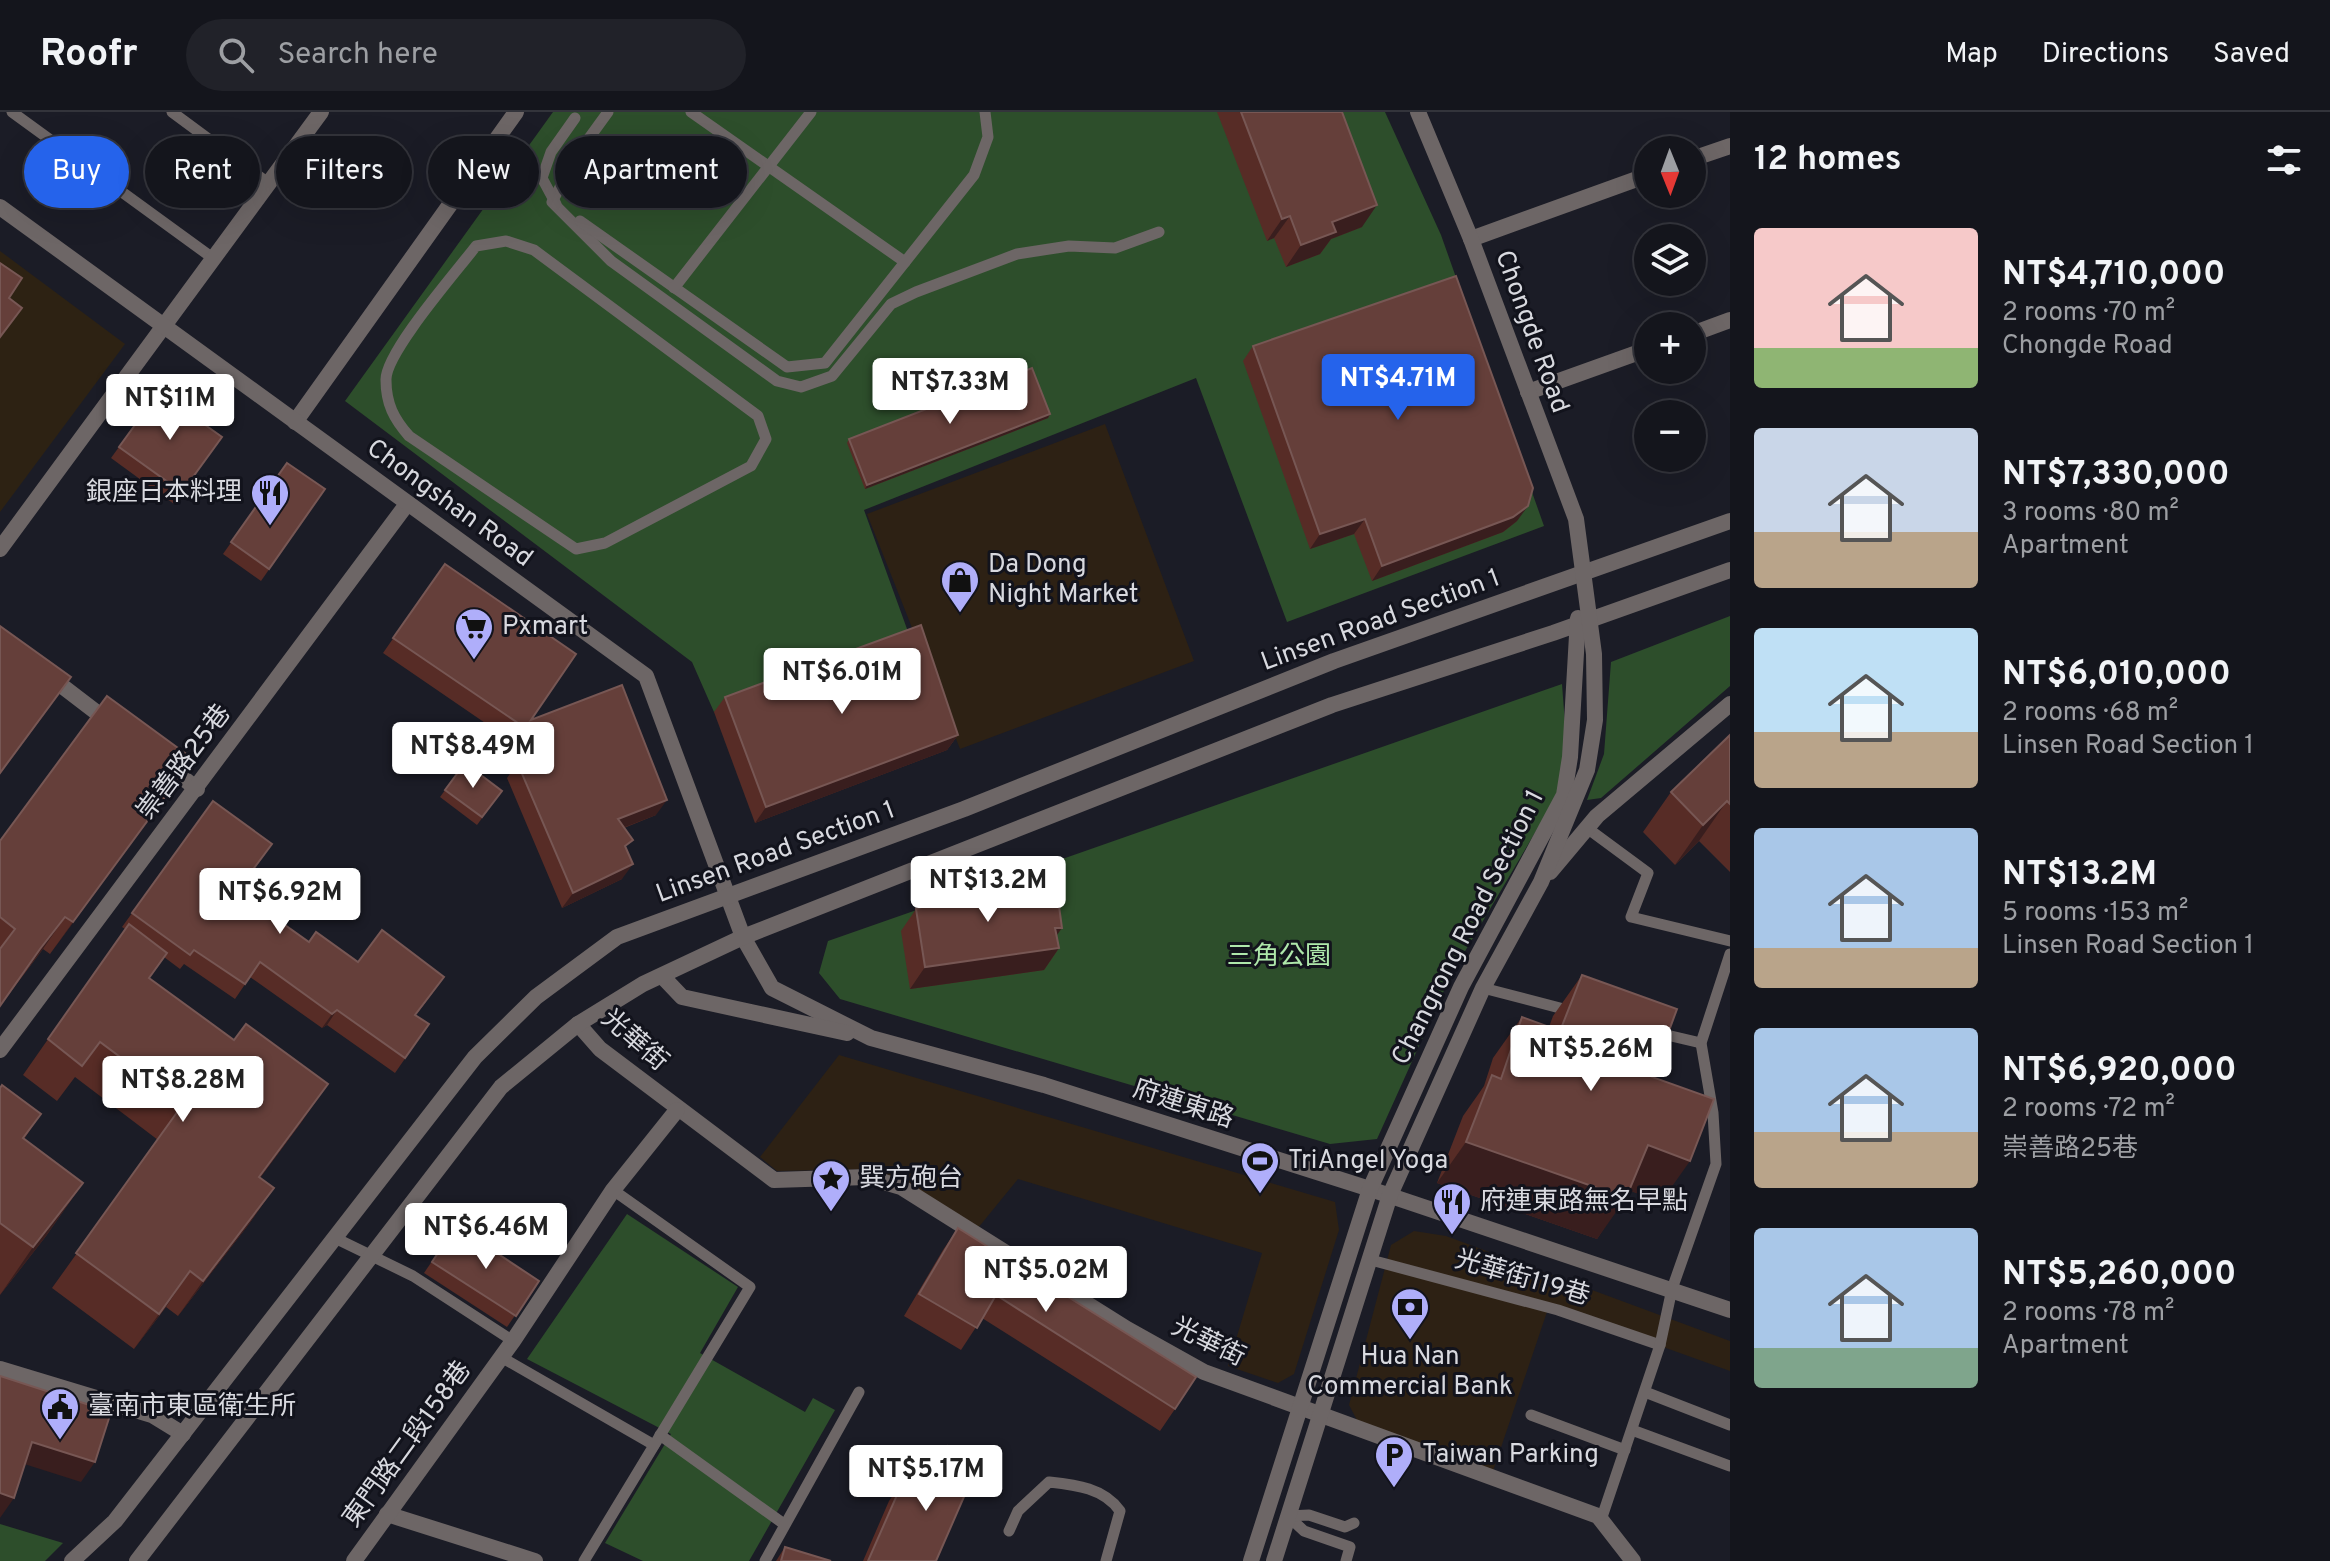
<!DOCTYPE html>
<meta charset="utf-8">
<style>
body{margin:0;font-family:Overpass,"Noto Sans TC",sans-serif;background:#212229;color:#f1f3f6;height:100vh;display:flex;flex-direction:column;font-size:30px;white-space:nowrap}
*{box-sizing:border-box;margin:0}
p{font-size:26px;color:#9d9fa3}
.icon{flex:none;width:44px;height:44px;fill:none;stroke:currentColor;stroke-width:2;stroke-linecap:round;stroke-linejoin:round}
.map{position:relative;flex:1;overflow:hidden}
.panel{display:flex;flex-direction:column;background:#14151c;width:600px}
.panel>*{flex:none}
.top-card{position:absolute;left:24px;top:24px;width:760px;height:72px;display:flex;gap:16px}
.needle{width:52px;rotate:179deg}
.fabs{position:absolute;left:1634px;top:24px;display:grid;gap:16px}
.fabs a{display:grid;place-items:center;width:72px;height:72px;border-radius:50%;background:#14151c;box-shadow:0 8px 32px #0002,0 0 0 2px #33343b;font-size:40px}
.price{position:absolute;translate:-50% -68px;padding:0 18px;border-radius:8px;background:#fff;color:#222;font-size:26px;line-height:52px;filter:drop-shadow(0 2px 4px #0008)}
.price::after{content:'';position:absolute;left:50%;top:48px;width:24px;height:18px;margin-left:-12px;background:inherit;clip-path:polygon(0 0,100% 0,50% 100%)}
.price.active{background:#2563eb;color:#fff}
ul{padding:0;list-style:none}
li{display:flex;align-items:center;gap:24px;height:200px;padding:0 24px}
li span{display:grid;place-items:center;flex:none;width:224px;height:160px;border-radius:8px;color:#555}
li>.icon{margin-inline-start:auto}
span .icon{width:96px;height:96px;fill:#fffc;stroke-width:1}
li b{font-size:34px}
h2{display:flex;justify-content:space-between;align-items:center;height:96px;padding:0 24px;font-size:34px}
.pill{padding:0 28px;border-radius:36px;background:#14151c;box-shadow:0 8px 32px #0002,0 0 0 2px #33343b;font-size:28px;line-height:72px}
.pill.active{background:#2563eb;color:#fff}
header{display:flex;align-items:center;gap:48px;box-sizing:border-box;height:112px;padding:0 40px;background:#14151c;border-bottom:2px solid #33343b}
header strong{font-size:38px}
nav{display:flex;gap:44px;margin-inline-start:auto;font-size:28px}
.search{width:560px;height:72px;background:#212229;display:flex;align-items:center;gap:20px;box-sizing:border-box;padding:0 28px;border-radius:44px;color:#9d9fa3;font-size:30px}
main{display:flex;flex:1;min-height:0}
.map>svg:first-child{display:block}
.commercial{fill:#2d2114}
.education{fill:#2d2213}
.green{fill:#2d4e2b}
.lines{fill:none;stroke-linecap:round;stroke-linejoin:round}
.service{stroke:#6d6666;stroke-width:11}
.minor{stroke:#6d6666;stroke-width:16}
.tertiary{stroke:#6d6666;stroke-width:16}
.wall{fill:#572c26}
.shaded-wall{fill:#391e1e}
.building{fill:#653f3a;stroke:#775754;stroke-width:2}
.labels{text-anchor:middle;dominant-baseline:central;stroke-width:6;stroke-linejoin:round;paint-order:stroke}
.street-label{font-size:26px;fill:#d8d9df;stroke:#12131c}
.poi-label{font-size:26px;fill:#d8d9df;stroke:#12131c;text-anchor:start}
.park-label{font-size:26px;fill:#afe8ab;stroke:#12131c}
</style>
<header>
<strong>Roofr</strong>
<div class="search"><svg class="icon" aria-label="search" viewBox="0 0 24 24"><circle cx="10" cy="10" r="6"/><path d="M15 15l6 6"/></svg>Search here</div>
<nav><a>Map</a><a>Directions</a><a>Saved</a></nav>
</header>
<main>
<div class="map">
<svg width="1730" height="1449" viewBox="0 0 1730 1449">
<rect width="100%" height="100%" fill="#1b1c26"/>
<g class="commercial">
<polygon points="1105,312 1194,549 960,637 867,402"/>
<polygon points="839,943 1335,1090 1339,1118 1294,1262 1278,1271 1228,1254 1262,1141 1018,1067 978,1116 878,1057 777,1059 760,1045"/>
<polygon points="1414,1119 1446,1124 1730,1229 1730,1259 1549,1194 1493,1359 1359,1312 1349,1293 1391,1133"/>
</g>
<polygon class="education" points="0,139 125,232 0,400"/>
<g class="green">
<polygon points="553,0 1385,0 1441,123 1544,414 1287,510 1196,266 864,398 911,528 714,600 692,550 345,289"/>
<polygon points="1730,504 1730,574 1601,686 1587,688 1604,642 1611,550"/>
<polygon points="1562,572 1566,625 1559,680 1451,863 1377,1027 1330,1032 840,887 819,861 828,829"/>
<polygon points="627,1102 738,1175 700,1241 805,1300 813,1286 835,1298 749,1449 643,1449 605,1431 671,1322 527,1247"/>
<polygon points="0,1412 63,1431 45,1449 0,1449"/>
</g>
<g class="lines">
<g class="service">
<polyline points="12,0 214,147"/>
<polyline points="172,0 268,71"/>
<polyline points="608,0 579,40 552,90 611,149 777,269 801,275 832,264 891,192 916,180 1017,142 1069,134 1115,136 1159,120"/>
<polyline points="691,0 905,150"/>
<polyline points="556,92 542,66 551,40 575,6"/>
<polyline points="580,109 787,255 825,251 974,63 988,25 985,0"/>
<path d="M506 129 534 138 758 304 766 327 751 354 605 431 576 437 409 324C394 307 386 292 386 268 385 241 457 159 476 134Z"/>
<polyline points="674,176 811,0"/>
<polyline points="1587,716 1648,761 1631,805 1730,829"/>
<polyline points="1483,876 1583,902"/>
<polyline points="1654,920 1701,931"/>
<polyline points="335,1126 413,1164 513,1229"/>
<polyline points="1371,1148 1558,1198 1660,1233"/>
<polyline points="501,1245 654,1333"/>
<polyline points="1645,1280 1730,1313"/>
<polyline points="1531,1303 1625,1338"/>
<polyline points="1632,1318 1730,1354"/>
<polyline points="660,1323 784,1412"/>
<polyline points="1288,1404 1304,1419 1350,1435 1346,1449"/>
<polyline points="1288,1404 1309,1403 1345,1415 1354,1411"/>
<polyline points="1601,1408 1660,1233 1672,1177 1716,1052 1713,1001 1701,931 1730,842"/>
<path d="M1009 1419 1018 1399 1049 1370C1076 1373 1104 1376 1120 1399L1106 1449"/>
<polyline points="584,1449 750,1175 613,1078"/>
<polyline points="765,1449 859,1280"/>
</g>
<g class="minor">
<polyline points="1692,47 1730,34"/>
<polyline points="1471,127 1648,63"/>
<polyline points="1692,222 1730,208"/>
<polyline points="1528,280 1648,237"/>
<polyline points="295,310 516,0"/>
<polyline points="0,437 321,0"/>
<polyline points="49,564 113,613"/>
<polyline points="164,651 197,677"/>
<polyline points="743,825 772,876 871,926 1044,973 1370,1077 1730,1198"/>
<polyline points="662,864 682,885 847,921"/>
<polyline points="578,912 600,937 774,1068 867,1065 901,1075 1127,1217 1204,1260 1598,1404 1633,1449"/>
<polyline points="0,938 407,392"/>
<polyline points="0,1257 152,1303 183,1322"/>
<polyline points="387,1402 535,1449"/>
<polyline points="354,1449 513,1229 613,1078 677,998"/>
</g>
<g class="tertiary">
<polyline points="0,95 646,564 743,825"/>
<polyline points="1550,760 1597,704 1730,592"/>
<polyline points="72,1449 115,1409 475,945 536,885 617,825 964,697 1334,549 1730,409"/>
<polyline points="137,1449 501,975 578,912 643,872 743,825 1332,593 1553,521 1730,458"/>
<polyline points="1251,1449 1370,1077 1461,875 1564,683 1570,645 1578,506"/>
<polyline points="1274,1449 1390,1083 1483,876 1541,770 1587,658 1595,608 1594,542 1576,407 1471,127 1418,0"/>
</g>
</g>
<g class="wall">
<polygon points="1217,0 1342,0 1362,115 1331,127 1320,142 1286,155 1274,126 1267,129"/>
<polygon points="1253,234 1517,409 1503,420 1372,469 1354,422 1310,437 1243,249"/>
<polygon points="159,280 222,325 174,392 111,346"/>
<polygon points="1050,302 1048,306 865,377 847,331 849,327"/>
<polygon points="287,351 325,377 261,469 223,442"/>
<polygon points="445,452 531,608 656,703 624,716 626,737 622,767 562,796 507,666 526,639 383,541"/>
<polygon points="725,585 958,623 947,638 755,711 714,600"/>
<polygon points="1730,623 1730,760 1699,729 1675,753 1643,720 1671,680"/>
<polygon points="193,647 50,842 43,837 0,894 0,729"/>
<polygon points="465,651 502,679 477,713 440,685"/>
<polygon points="213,689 237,780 309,830 434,879 416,903 429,912 395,961 327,913 322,916 250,865 235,887 184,852 180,857 164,845 149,866 303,1008 260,1066 274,1076 249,1112 178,1204 166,1195 134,1237 52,1176 158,1028 75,965 57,989 23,963 125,817 122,815"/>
<polygon points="916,797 1057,824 1059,836 1044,858 910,877 901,819"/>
<polygon points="1582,863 1652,965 1661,1090 1629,1078 1597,1127 1437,1071 1463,1004 1484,974 1493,946 1522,905 1549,915 1553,904"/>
<polygon points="0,976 41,1002 24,1027 83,1071 46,1124 0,1183"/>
<polygon points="456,1114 539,1169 507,1215 424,1161"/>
<polygon points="958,1116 1175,1297 1160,1319 982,1206 961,1238 904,1204 943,1138"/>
<polygon points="948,1334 936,1449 863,1449 889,1389 904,1367 924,1376 933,1356"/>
<polygon points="785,1435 831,1449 776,1449"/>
</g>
<g class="shaded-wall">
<polygon points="1377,93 1362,115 1331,127 1320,142 1286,155 1301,133 1332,110"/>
<polygon points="1290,104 1274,126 1267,129 1282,107"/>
<polygon points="1050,302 1048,306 865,377 867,373"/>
<polygon points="1528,394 1517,409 1503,420 1372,469 1382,454"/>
<polygon points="1365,407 1354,422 1310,437 1320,422"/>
<polygon points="71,565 52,592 0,662 0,661"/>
<polygon points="958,623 947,638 755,711 766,695"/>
<polygon points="193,647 170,679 50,842 73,810"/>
<polygon points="667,688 656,703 607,722 618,707"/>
<polygon points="1727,689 1699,729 1675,753 1703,713"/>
<polygon points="633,752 622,767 562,796 573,781"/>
<polygon points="65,805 43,837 17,870 40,837"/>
<polygon points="1055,816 1062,816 1047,837 1059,836 1044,858 910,877 925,855"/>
<polygon points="337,898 327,913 322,916 332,902"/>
<polygon points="328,972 303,1008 234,1101 259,1065"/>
<polygon points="1466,1030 1626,1086 1597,1127 1437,1071"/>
<polygon points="1648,1033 1690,1049 1661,1090 1619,1075"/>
<polygon points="83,1071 46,1124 0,1183 33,1135"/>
<polygon points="274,1076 249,1112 178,1204 203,1169"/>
<polygon points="190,1159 166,1195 134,1237 159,1202"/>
<polygon points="32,1330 95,1350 81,1370 18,1350"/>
<polygon points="0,1381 14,1386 0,1406"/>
</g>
<g class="building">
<polygon points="1241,0 1342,0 1377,93 1332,110 1336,120 1301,133 1290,104 1282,107"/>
<polygon points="0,151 22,166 9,186 22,196 0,225"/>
<polygon points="1456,164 1533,376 1528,394 1513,405 1382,454 1365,407 1320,422 1253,234"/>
<polygon points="1032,256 1050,302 867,373 849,327"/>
<polygon points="159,280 222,325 182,380 119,335"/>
<polygon points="287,351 325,377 269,457 231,430"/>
<polygon points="445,452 576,542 531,608 622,573 667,688 618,707 633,728 625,734 633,752 573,781 517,650 537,624 393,526"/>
<polygon points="921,513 958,623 766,695 725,585"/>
<polygon points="0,514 71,565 0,661"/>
<polygon points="107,584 193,647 73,810 65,805 40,837 0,894 0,837 15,817 0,805 0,729"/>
<polygon points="1730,623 1730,692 1727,689 1703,713 1671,680"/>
<polygon points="465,651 502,679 482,705 445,678"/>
<polygon points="213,689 272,732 237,779 309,830 316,820 358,850 382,818 444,865 415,903 429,912 405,946 337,898 332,902 260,850 245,872 194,838 190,843 132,801"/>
<polygon points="1008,764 1024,781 1051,780 1053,795 1059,794 1062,816 1055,816 1059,836 925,855 916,797"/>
<polygon points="129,812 167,841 149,866 234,928 246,912 328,972 259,1065 274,1076 203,1169 190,1159 159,1202 76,1141 183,992 100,930 82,954 48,927"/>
<polygon points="1582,863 1677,897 1652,965 1714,987 1690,1049 1648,1033 1626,1086 1466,1030 1492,963 1501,967 1522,905 1560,919"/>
<polygon points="2,973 41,1002 23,1026 83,1071 33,1135 0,1111 0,976"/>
<polygon points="456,1114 539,1169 516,1204 432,1150"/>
<polygon points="958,1116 1196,1265 1175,1297 996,1183 977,1216 919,1182"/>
<polygon points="0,1264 111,1300 95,1350 32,1330 14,1386 0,1381"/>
<polygon points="948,1334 980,1348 936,1449 868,1449 904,1367 929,1378"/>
<polygon points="785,1435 831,1449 781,1449"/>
</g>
<defs>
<symbol id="restaurant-pin" viewBox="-11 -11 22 30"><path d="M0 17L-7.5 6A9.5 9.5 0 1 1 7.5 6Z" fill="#afaefa" stroke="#12131c"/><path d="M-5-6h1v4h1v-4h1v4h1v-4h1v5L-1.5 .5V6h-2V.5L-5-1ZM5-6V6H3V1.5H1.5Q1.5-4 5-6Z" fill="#111"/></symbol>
<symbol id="shop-pin" viewBox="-11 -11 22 30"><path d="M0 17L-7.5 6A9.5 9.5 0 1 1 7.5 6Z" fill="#afaefa" stroke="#12131c"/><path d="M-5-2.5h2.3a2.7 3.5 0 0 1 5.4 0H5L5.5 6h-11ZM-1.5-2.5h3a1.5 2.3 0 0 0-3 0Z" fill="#111"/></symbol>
<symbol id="supermarket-pin" viewBox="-11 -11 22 30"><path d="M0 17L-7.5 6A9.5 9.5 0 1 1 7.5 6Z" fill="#afaefa" stroke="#12131c"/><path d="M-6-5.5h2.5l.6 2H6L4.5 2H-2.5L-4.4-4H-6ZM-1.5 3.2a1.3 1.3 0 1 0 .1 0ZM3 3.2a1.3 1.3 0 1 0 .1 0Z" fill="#111"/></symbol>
<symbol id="stadium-pin" viewBox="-11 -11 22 30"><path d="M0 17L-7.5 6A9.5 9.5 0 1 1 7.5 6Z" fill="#afaefa" stroke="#12131c"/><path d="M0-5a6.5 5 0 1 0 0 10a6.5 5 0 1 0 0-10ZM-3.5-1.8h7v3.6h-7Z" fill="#111"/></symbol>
<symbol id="sight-pin" viewBox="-11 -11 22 30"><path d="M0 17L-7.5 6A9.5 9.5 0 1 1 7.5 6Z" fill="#afaefa" stroke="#12131c"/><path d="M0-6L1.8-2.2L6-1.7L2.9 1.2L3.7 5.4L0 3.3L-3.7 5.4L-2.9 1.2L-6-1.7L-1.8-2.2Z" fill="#111"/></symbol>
<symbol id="bank-pin" viewBox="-11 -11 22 30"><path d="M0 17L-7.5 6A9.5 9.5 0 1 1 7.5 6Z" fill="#afaefa" stroke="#12131c"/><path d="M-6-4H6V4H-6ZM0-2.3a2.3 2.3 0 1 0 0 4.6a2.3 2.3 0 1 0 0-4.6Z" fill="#111"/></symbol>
<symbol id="civic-pin" viewBox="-11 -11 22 30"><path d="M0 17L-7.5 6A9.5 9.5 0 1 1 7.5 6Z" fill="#afaefa" stroke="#12131c"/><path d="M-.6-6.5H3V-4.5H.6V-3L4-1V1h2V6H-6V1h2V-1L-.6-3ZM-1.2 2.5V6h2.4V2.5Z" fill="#111"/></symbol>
<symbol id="parking-pin" viewBox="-11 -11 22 30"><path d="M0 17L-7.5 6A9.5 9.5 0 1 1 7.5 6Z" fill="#afaefa" stroke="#12131c"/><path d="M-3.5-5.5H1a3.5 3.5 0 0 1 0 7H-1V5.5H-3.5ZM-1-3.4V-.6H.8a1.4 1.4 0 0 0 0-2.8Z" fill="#111"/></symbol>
</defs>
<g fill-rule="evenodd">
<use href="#restaurant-pin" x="248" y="359" width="44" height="60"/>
<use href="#shop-pin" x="938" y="446" width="44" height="60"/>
<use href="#supermarket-pin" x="452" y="493" width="44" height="60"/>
<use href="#stadium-pin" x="1238" y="1027" width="44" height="60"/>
<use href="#sight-pin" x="809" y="1045" width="44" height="60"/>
<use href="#restaurant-pin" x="1430" y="1068" width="44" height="60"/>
<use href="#bank-pin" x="1388" y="1173" width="44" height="60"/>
<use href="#civic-pin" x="38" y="1273" width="44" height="60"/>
<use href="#parking-pin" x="1372" y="1321" width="44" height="60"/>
</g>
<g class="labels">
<g class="street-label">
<text transform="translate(1531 220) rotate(70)">Chongde Road</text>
<text transform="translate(449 392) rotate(36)">Chongshan Road</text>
<text transform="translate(1381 509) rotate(-20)">Linsen Road Section 1</text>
<text transform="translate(185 651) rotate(-53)">崇善路25巷</text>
<text transform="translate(776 741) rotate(-20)">Linsen Road Section 1</text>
<text transform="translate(1469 816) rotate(-63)">Changrong Road Section 1</text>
<text transform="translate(634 929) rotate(41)">光華街</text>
<text transform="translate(1183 993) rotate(18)">府連東路</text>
<text transform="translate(1522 1167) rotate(16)">光華街119巷</text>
<text transform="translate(1208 1231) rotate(26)">光華街</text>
<text transform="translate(408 1333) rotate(-54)">東門路二段158巷</text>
</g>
<g class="poi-label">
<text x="242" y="381" text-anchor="end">銀座日本料理</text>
<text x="988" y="453">Da Dong<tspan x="988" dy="30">Night Market</tspan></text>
<text x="502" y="515">Pxmart</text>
<text x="1288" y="1049">TriAngel Yoga</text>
<text x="859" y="1067">巽方砲台</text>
<text x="1480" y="1090">府連東路無名早點</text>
<text x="1410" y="1245" text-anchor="middle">Hua Nan<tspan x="1410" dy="30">Commercial Bank</tspan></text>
<text x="88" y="1295">臺南市東區衛生所</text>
<text x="1422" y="1343">Taiwan Parking</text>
</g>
<g class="park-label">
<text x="1279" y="845">三角公園</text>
</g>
</g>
</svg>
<div class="fabs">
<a><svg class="needle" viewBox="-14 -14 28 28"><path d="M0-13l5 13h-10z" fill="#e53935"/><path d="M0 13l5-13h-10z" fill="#9d9fa3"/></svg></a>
<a><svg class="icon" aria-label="layers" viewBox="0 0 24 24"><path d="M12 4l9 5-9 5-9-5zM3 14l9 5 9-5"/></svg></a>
<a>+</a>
<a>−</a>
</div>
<b class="price active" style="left:1398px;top:310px">NT$4.71M</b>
<b class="price" style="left:950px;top:314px">NT$7.33M</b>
<b class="price" style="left:170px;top:330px">NT$11M</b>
<b class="price" style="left:842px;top:604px">NT$6.01M</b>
<b class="price" style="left:473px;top:678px">NT$8.49M</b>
<b class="price" style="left:988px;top:812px">NT$13.2M</b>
<b class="price" style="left:280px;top:824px">NT$6.92M</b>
<b class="price" style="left:1591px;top:981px">NT$5.26M</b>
<b class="price" style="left:183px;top:1012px">NT$8.28M</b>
<b class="price" style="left:486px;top:1159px">NT$6.46M</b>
<b class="price" style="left:1046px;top:1202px">NT$5.02M</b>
<b class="price" style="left:926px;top:1401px">NT$5.17M</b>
<div class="top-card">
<a class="pill active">Buy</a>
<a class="pill">Rent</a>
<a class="pill">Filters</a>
<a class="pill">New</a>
<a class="pill">Apartment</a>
</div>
</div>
<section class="panel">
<h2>12 homes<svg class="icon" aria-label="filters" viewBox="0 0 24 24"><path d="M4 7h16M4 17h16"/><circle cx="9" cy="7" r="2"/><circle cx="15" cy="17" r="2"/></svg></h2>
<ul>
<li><span style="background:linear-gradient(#f6c9c9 75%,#8fb573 0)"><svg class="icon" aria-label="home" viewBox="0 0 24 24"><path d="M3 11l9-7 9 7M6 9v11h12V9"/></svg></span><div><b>NT$4,710,000</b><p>2 rooms · 70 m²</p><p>Chongde Road</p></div></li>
<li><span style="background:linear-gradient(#c9d6e8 65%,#b9a48a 0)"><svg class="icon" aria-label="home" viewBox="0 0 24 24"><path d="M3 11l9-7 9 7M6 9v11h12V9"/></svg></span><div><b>NT$7,330,000</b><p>3 rooms · 80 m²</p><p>Apartment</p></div></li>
<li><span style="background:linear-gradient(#bfe0f5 65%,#b9a48a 0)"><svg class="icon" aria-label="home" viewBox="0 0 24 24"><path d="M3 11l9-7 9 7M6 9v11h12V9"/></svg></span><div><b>NT$6,010,000</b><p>2 rooms · 68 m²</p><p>Linsen Road Section 1</p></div></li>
<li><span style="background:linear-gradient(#a9c7e8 75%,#b9a48a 0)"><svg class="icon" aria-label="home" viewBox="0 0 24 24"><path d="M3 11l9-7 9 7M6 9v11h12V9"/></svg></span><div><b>NT$13.2M</b><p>5 rooms · 153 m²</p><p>Linsen Road Section 1</p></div></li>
<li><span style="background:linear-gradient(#a9c7e8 65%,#b9a48a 0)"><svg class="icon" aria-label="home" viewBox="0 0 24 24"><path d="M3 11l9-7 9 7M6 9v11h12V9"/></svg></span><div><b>NT$6,920,000</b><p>2 rooms · 72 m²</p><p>崇善路25巷</p></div></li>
<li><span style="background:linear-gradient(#a9c7e8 75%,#7fa58c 0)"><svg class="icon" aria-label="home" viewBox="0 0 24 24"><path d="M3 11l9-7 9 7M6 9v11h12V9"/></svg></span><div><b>NT$5,260,000</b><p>2 rooms · 78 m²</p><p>Apartment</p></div></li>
</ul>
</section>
</main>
